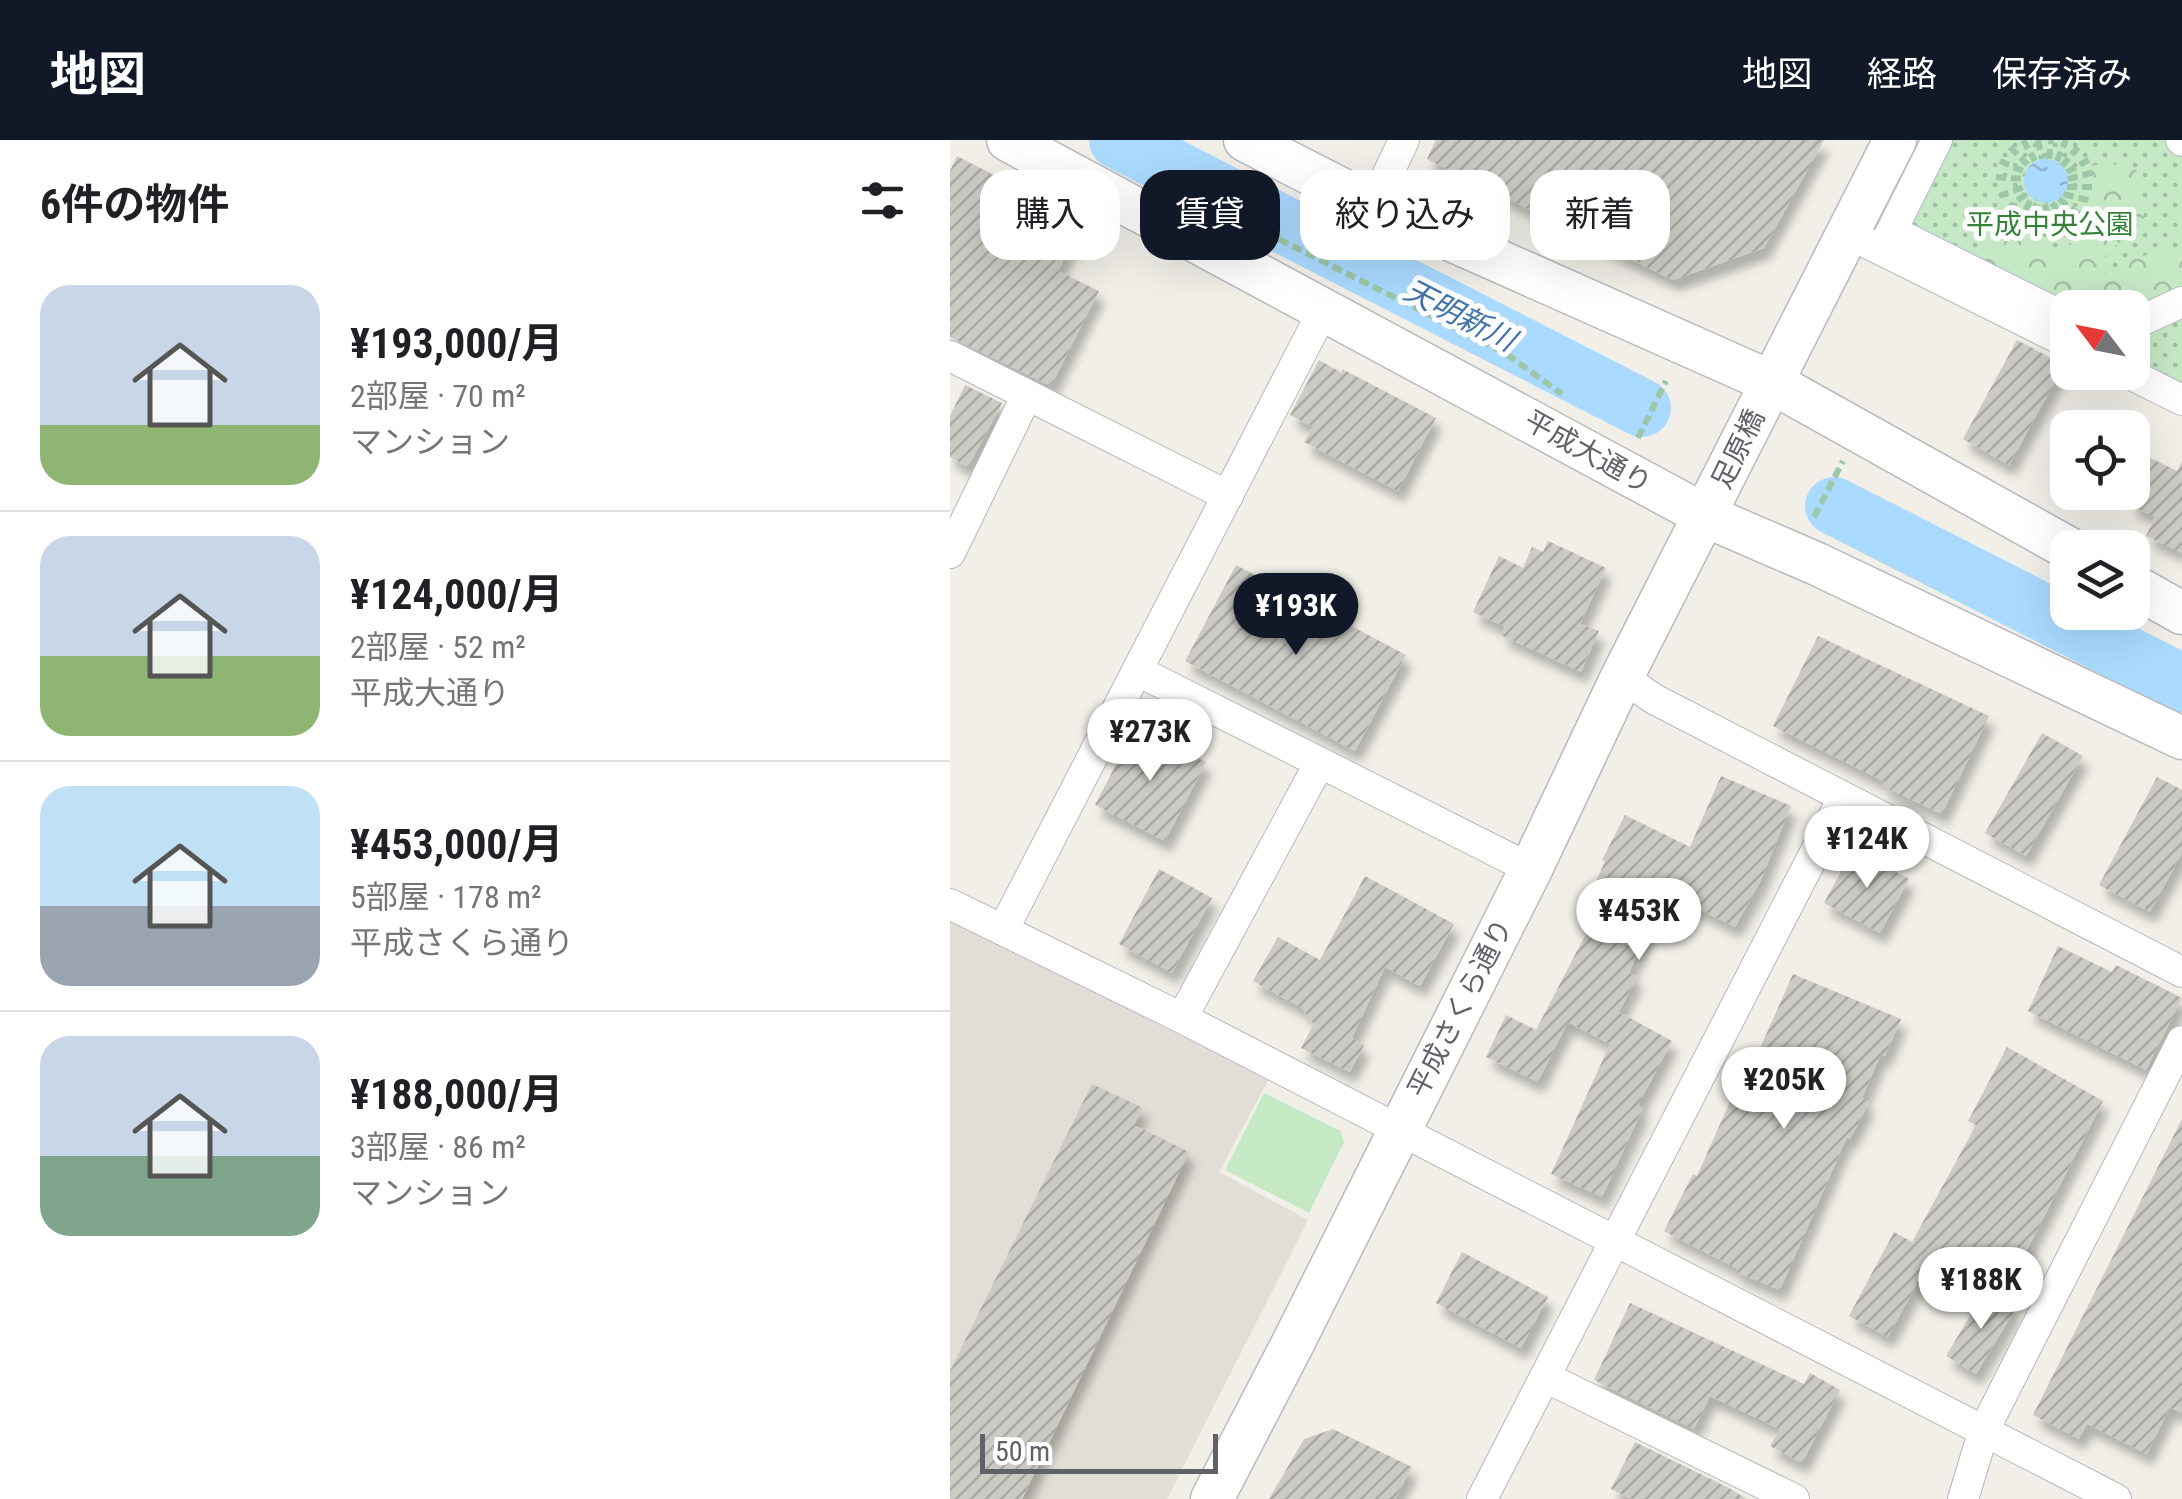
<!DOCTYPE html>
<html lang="ja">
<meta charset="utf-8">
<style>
body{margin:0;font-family:"Roboto Condensed","Noto Sans JP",sans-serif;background:#f2f2f2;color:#202124;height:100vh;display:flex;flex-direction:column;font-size:38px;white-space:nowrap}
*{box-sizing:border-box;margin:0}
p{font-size:32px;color:#757577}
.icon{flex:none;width:55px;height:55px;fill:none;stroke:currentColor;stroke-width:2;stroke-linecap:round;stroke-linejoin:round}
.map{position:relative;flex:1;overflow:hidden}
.drawer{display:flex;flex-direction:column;background:#fff;width:950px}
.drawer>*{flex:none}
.guide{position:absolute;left:30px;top:30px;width:950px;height:90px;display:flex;gap:20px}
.needle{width:65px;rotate:302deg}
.fabs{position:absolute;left:1100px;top:150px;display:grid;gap:20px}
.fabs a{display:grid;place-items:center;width:100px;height:100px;border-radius:20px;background:#fff;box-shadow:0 10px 40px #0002;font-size:50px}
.scale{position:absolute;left:30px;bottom:25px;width:238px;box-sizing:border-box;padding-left:10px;border:5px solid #5f6368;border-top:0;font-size:28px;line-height:35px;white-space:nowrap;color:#5f6368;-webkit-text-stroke:8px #fff;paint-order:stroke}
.price{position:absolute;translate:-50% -85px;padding:0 22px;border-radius:35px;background:#fff;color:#222;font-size:32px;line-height:65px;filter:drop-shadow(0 2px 5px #0008)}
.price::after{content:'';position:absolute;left:50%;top:60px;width:30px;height:22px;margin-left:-15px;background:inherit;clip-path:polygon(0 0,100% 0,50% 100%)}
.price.selected{background:#111827;color:#fff}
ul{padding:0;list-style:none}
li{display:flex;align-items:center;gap:30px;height:250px;padding:0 40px}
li+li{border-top:2px solid #e0e0e0}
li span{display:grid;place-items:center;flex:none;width:280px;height:200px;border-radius:30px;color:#555}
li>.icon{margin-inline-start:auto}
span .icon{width:120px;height:120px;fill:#fffc;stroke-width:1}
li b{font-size:42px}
h2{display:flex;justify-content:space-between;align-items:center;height:120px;padding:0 40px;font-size:42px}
.chip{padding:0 35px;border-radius:30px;background:#fff;box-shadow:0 10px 40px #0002;font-size:35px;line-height:90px}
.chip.selected{background:#111827;color:#fff}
header{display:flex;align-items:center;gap:60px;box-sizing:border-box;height:140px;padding:0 50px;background:#111827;color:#fff}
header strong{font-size:48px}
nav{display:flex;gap:55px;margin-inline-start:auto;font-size:35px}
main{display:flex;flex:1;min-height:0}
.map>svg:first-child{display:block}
.education{fill:#e1ded6}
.grass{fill:url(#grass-dots)}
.forest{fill:url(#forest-crowns)}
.garden{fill:#c5e8c5}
.water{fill:url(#water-ripples)}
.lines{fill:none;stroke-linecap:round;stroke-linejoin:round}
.river{stroke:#aadaff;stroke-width:58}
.building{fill:url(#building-hatch);filter:url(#shadow)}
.street-casing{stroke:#b5b8bc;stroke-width:32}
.secondary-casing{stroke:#b6babf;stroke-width:45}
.path{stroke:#9cc7a9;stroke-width:6;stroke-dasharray:10 5;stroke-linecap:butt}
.street{stroke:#fff;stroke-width:30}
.secondary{stroke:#fff;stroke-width:42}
.labels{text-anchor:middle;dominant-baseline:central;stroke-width:10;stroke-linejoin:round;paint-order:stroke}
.park-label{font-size:28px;fill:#348238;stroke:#fff}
.street-label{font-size:28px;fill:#5f6368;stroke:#fff}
.water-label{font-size:30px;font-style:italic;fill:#4174aa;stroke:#fff}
</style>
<header>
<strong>地図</strong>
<nav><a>地図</a><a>経路</a><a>保存済み</a></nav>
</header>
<main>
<section class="drawer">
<h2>6件の物件<svg class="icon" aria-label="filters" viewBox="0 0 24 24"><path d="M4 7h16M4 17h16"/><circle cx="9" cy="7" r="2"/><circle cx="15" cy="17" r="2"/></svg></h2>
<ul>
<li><span style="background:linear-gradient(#c9d6e8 70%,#8fb573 0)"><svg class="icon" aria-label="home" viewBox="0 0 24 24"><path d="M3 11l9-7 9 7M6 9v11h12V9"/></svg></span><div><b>¥193,000/月</b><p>2部屋 · 70 m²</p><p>マンション</p></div></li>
<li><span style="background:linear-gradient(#c9d6e8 60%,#8fb573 0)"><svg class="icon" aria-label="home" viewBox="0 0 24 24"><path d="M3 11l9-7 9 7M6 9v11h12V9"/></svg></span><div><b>¥124,000/月</b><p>2部屋 · 52 m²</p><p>平成大通り</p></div></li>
<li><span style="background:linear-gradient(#bfe0f5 60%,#9aa5b1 0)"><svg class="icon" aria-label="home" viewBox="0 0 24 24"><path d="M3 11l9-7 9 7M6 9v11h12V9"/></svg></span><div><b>¥453,000/月</b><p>5部屋 · 178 m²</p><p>平成さくら通り</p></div></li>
<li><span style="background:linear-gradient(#c9d6e8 60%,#7fa58c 0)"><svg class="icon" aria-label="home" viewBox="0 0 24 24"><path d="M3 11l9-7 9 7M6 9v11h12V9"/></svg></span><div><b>¥188,000/月</b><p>3部屋 · 86 m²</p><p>マンション</p></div></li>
</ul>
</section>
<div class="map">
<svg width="1232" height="1359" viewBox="0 0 1232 1359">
<defs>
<pattern id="grass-dots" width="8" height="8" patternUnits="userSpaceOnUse" patternTransform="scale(2.5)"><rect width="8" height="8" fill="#c5e8c5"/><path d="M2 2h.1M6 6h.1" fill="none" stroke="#a3c0a4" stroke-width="1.8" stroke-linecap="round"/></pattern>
<pattern id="forest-crowns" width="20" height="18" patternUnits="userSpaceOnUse" patternTransform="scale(2.5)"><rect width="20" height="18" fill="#c5e8c5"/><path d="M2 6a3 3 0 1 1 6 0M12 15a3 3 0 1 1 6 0" fill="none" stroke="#a3c0a4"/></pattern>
<pattern id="water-ripples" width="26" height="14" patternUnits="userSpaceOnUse" patternTransform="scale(2.5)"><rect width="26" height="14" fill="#aadaff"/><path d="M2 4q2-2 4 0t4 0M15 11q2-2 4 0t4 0" fill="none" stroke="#8eb4d2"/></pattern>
<pattern id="building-hatch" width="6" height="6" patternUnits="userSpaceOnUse" patternTransform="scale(2.5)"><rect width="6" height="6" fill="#cccac5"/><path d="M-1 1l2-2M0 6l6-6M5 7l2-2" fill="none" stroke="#a9a8a4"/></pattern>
<filter id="shadow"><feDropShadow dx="6" dy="11" stdDeviation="5" flood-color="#0004"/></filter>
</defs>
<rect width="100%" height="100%" fill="#f1efe8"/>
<polygon class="education" points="0,781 319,939 269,1032 358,1080 217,1359 0,1359"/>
<polygon class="grass" points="987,0 1232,0 1232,243 1183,219 1182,168 938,98"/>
<path class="forest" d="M1176 24 1192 34 1194 78 1137 135 1168 132 1186 117 1220 111 1232 112V175L1183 184 1182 168H1118L1023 122 1034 90 1058 70 1089 76 1093 99 1110 112C1136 92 1124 90 1128 63 1130 51 1140 36 1144 25Z"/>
<polygon class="garden" points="314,953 391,991 394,1002 359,1073 275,1030"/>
<circle class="water" cx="1096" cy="41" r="22"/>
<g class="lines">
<g class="river">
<polyline points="168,0 692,268"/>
<polyline points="884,366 1232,543"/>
</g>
</g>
<g class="building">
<polygon points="486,0 874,0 814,108 723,140 477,19"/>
<polygon points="7,16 132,81 108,131 149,151 101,246 0,197 0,31"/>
<polygon points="1067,200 1114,225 1059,325 1013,299"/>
<polygon points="369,220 392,233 392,229 486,278 448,351 354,302 363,287 340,275"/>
<polygon points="15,245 52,263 18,327 0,317 0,276"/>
<polygon points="1182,309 1227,331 1232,321 1232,413 1196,396 1205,377 1182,366"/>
<polygon points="598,401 656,428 630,484 649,491 631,532 551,495 555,487 523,472 549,416 573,428 582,407 593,412"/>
<polygon points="286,425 456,515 405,611 235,521"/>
<polygon points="868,496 1039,576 992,674 933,646 935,642 823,586"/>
<polygon points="186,586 256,622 215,701 145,665"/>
<polygon points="1092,593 1133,616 1076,716 1035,693"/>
<polygon points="771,636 841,666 810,742 785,787 715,752 679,833 687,837 669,872 722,901 688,965 693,968 652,1057 601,1034 660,904 618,882 588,942 536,917 556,875 586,890 641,784 630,779 655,721 652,720 675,675 740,707"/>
<polygon points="1207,637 1232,650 1232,713 1200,772 1149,745"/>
<polygon points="903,709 959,739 930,793 874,763"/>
<polygon points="209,729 262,758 222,833 169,804"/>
<polygon points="415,736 504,784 470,846 435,827 402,898 414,905 400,932 351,908 364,884 352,868 303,841 328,797 370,820"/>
<polygon points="1108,806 1162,832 1166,825 1232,858 1196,930 1078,871"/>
<polygon points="843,834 951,879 935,916 931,914 912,958 919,962 900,999 897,997 830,1150 786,1132 788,1129 714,1091 743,1034 747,1036 786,948 791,951"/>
<polygon points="1057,907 1153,961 1057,1149 983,1113 938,1197 899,1176 944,1092 962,1102 1026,985 1018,981"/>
<polygon points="142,944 193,968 184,985 239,1012 72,1359 0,1359 0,1231"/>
<polygon points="1232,979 1232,1274 1220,1267 1197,1314 1137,1284 1129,1299 1083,1275"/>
<polygon points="512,1112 598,1157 571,1208 486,1163"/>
<polygon points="1036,1149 1066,1168 1026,1234 996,1216"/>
<polygon points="680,1163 854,1244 860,1233 890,1250 852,1323 820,1306 830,1289 760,1256 744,1289 644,1240"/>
<polygon points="383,1289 462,1327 445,1359 319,1359 354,1299"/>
<polygon points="685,1302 777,1347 797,1359 682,1359 661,1349"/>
</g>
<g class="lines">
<defs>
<g id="street">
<polyline points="1231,0 1232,1"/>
<polyline points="416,62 435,40 454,0"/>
<polyline points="942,91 1118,179"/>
<polyline points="897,93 1118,203"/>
<polyline points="938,98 987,0"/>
<polyline points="1182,185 1232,162"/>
<polyline points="0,216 278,356"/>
<polyline points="1176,232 1232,260"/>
<polyline points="0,413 77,255"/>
<polyline points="188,531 581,729"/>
<polyline points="672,537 704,559 1232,832"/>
<polyline points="0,764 232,878 1166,1359"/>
<polyline points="53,790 374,169"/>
<polyline points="232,878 369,624"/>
<polyline points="595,1237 844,1359"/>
<polyline points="532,1359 893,658"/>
<polyline points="1013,1359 1034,1290 1232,901"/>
</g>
<g id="secondary">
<polyline points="58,0 756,376 867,424 1232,598"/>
<polyline points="295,0 416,62 821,242 1118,408"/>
<polyline points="1182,445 1232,473"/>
<polyline points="262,1359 342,1205 581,729 672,537 945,0"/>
</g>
</defs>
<use href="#street" class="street-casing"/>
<use href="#secondary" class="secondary-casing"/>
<g class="path">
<polyline points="1073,0 1085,21"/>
<polyline points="1088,0 1092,19"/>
<polyline points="1060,7 1079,26"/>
<polyline points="1099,19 1101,0"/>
<polyline points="1050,21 1075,32"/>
<polyline points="1107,21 1116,0"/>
<polyline points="1112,26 1130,5"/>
<polyline points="1117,32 1140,19"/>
<polyline points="1046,37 1073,39"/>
<polyline points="1118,39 1145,32"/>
<polyline points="1117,47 1145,47"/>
<polyline points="1114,54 1141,61"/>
<polyline points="1049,56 1074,47"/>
<polyline points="1109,59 1130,75"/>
<polyline points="1102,63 1117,84"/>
<polyline points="1095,64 1101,90"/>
<polyline points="1056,70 1076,54"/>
<polyline points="289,79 555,213 612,254"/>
<polyline points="1069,83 1081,59"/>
<polyline points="1083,89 1088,62"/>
<polyline points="688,298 716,241"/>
<polyline points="864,377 893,321"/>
</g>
<use href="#street" class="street"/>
<use href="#secondary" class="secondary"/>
</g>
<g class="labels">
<g class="park-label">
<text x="1100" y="84">平成中央公園</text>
</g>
<g class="street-label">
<text transform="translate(788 309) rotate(-64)">足原橋</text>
<text transform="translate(638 312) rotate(29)">平成大通り</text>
<text transform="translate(510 868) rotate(-63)">平成さくら通り</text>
</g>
<g class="water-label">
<text transform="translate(510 175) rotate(27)">天明新川</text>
</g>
</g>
</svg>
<div class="fabs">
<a><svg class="needle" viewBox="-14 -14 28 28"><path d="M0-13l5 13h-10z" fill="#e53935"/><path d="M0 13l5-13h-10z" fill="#757577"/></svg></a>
<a><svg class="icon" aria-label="locate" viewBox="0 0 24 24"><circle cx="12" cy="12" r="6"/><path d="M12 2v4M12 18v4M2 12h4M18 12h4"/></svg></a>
<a><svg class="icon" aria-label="layers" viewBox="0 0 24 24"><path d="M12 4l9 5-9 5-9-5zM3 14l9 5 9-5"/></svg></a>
</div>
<div class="scale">50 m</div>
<b class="price selected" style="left:346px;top:518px">¥193K</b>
<b class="price" style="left:200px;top:644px">¥273K</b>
<b class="price" style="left:917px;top:751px">¥124K</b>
<b class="price" style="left:689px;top:823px">¥453K</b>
<b class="price" style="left:834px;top:992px">¥205K</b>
<b class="price" style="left:1031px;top:1192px">¥188K</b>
<div class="guide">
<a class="chip">購入</a>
<a class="chip selected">賃貸</a>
<a class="chip">絞り込み</a>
<a class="chip">新着</a>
</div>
</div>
</main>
